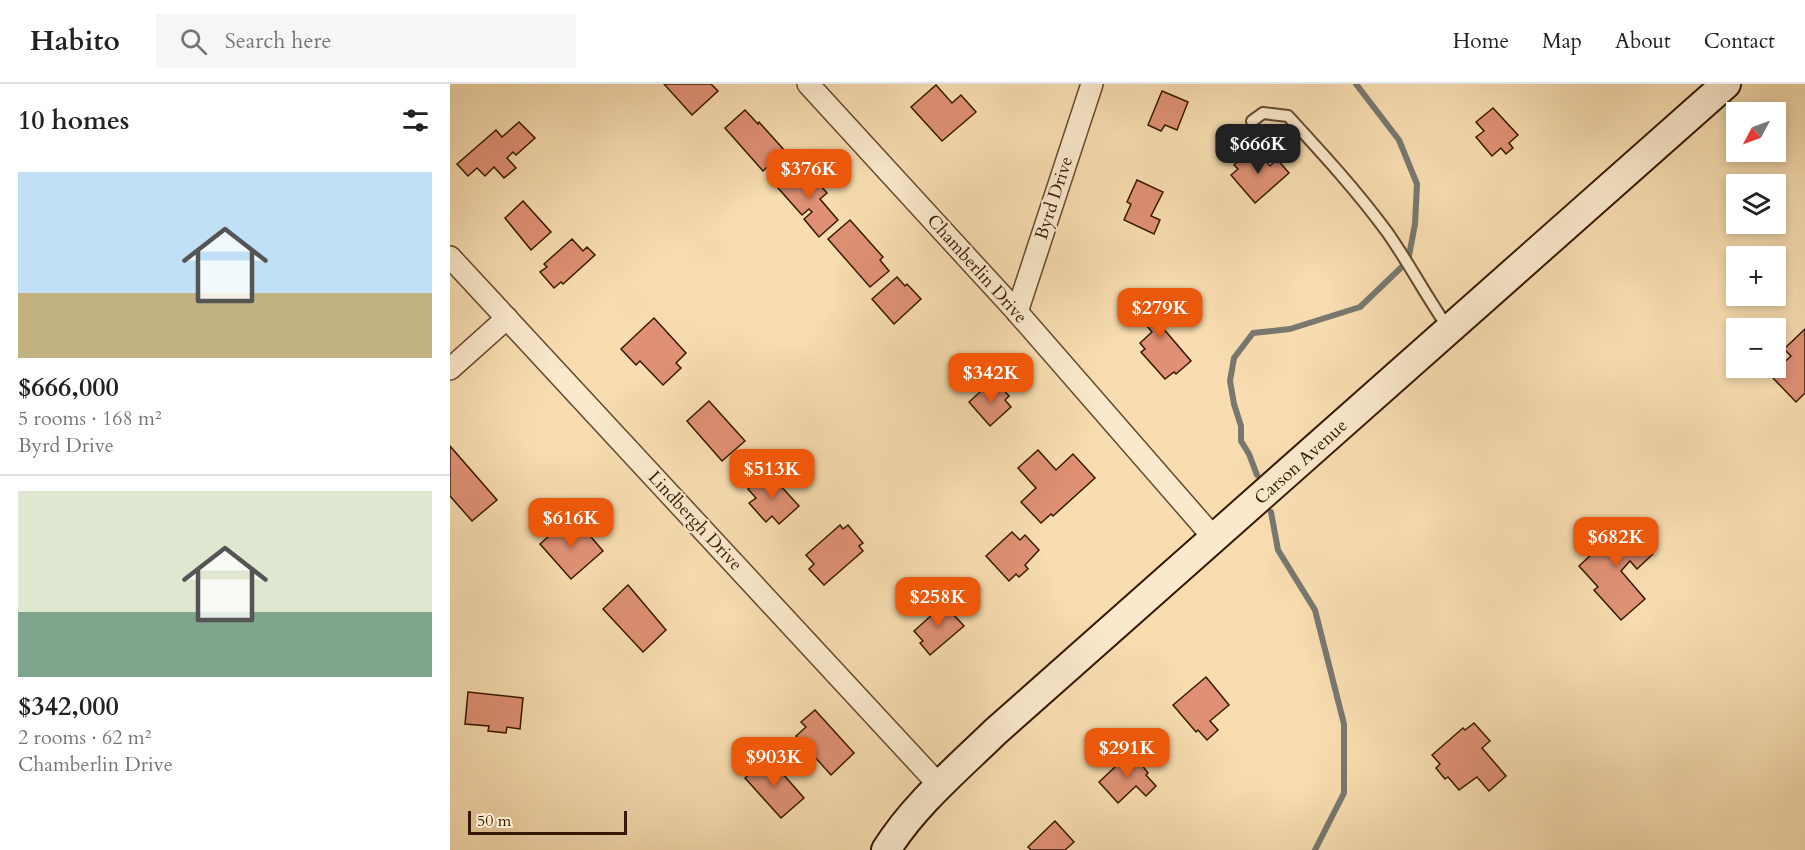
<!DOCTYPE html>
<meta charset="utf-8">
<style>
body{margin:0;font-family:Cardo,serif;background:#f6f6f6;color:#222;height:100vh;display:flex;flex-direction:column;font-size:22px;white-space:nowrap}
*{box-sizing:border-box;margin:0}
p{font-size:20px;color:#767676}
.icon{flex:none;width:33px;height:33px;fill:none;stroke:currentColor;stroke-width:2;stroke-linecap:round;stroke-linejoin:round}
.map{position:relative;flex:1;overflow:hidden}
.side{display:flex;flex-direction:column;background:#fff;width:450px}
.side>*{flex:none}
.needle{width:39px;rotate:229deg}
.buttons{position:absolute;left:1276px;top:18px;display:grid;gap:12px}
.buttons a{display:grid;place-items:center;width:60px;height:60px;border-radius:0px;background:#fff;box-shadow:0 3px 9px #0003;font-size:30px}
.scale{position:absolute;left:18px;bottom:15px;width:159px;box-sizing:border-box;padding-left:6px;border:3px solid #371804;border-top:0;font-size:16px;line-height:21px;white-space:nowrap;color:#371804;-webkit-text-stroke:4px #fae9cc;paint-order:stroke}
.price{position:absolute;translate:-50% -51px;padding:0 14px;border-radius:12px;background:#ea580c;color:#fff;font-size:20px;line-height:39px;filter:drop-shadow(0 2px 3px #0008)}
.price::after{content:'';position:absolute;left:50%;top:36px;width:18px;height:14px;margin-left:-9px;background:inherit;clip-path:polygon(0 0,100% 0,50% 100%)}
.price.active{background:#222;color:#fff}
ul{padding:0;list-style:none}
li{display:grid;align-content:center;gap:12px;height:318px;padding:0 18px}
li+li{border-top:2px solid #e0e0e0}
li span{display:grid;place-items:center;height:186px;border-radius:0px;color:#555}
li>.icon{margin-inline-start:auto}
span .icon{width:108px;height:108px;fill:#fffc;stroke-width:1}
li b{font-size:26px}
h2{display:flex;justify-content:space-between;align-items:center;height:72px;padding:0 18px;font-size:26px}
header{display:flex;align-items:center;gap:36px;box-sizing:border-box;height:84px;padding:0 30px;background:#fff;border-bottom:2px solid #e0e0e0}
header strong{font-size:28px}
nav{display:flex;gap:33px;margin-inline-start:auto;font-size:21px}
.search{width:420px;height:54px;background:#f6f6f6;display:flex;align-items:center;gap:15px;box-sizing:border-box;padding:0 21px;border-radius:0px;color:#767676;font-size:22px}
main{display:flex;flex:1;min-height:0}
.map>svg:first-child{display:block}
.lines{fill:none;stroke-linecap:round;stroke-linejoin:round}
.stream{stroke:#787870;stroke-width:6}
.building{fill:#e09175;stroke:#371804;stroke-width:1.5}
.service-casing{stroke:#67492f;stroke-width:14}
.minor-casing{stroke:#67492f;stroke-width:24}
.secondary-casing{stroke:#371804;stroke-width:32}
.service{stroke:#fae9cc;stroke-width:10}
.minor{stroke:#fae9cc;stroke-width:21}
.secondary{stroke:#fae9cc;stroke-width:28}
.labels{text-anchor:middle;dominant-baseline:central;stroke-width:4.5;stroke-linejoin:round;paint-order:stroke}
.street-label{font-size:18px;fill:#371804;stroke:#fae9cc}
</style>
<header>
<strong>Habito</strong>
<div class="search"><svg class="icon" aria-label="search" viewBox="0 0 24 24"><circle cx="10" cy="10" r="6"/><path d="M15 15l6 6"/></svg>Search here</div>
<nav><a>Home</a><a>Map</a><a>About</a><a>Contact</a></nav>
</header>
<main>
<section class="side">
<h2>10 homes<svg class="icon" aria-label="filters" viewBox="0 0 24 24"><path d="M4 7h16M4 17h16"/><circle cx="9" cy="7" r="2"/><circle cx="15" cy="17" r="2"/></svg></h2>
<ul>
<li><span style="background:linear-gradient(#bfe0f5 65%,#c2b280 0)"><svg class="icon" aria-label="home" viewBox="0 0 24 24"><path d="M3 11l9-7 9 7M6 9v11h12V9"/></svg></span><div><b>$666,000</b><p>5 rooms · 168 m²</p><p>Byrd Drive</p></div></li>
<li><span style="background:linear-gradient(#dfe7d0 65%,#7fa58c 0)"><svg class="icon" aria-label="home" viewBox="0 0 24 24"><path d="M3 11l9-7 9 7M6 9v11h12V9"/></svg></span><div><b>$342,000</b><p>2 rooms · 62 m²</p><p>Chamberlin Drive</p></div></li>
</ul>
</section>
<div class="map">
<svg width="1355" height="766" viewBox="0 0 1355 766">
<rect width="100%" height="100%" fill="#f7ddb0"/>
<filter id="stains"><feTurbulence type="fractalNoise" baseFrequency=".00333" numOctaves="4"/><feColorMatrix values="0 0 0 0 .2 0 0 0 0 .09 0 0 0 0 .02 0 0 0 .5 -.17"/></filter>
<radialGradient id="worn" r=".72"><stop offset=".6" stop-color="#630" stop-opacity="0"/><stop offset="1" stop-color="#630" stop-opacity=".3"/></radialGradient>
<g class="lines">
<g class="stream">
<polyline points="807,391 799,370 791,357 791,342 784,320 780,297 784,274 803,249 840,245 910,223 958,177 965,140 967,100 949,56 906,0"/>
<polyline points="821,428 828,466 865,526 894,640 894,709 865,766"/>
</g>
</g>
<g class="building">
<polygon points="214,0 261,0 268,7 242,31"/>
<polygon points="486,1 502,19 511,11 526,28 492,57 461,23"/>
<polygon points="712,7 738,18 727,46 715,41 711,47 698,41"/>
<polygon points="1043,24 1068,51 1059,59 1063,64 1056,70 1051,64 1042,72 1026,53 1034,47 1026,38"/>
<polygon points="295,26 308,40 309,38 335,67 313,87 275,44"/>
<polygon points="69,38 85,54 66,71 63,68 57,74 66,84 54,94 44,83 35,92 27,84 18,92 7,80 46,46 52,53"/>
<polygon points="807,64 812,69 810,71 820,82 827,75 839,89 805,119 781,91 788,85 784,81 798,69 799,71"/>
<polygon points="353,82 377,109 370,115 388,136 369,153 354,135 362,128 359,125 352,131 328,104"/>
<polygon points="687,96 713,108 701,132 710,136 704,150 674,136 681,120 677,118"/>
<polygon points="73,117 101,148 81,166 55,134"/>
<polygon points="400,136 433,173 430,176 439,187 420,203 378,155"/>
<polygon points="122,155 133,167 137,163 145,171 113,200 111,198 104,204 90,188 97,183 94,180"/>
<polygon points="447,193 455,202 457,200 471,215 444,240 422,215"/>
<polygon points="699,210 721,234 712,243 741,277 726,290 724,288 715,295 691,268 695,265 690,259 702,248 682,225"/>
<polygon points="204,234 236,269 226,279 231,284 213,301 190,277 186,281 171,265"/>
<polygon points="1355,245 1355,309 1346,318 1323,294 1326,292 1323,289 1341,272 1334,265"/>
<polygon points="540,299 546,306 550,302 559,312 555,316 561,323 540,342 519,318"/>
<polygon points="259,317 295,357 272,377 237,337"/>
<polygon points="0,362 47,416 22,437 0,412"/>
<polygon points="588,366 606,386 623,370 645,394 603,432 601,430 591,439 571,418 586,404 568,384"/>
<polygon points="318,388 349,422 329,440 322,432 316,438 299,419 306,414 298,405"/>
<polygon points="116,437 130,452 136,447 153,467 121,495 90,460"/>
<polygon points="1174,438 1203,470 1187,485 1180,477 1171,487 1195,515 1171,536 1144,506 1148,503 1129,482 1143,469 1135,460 1148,448 1152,452 1158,446 1162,450"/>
<polygon points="390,441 393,445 398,441 413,459 409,462 413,467 374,501 359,485 364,480 356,471"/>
<polygon points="562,448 570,456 575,451 589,466 575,481 578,485 569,493 566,490 559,497 536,472"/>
<polygon points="178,501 216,546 193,568 153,525"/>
<polygon points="491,517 514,542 480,571 470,559 473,557 464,547 483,530 480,526"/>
<polygon points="756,593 779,621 760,637 768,646 757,656 748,646 746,648 723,621"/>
<polygon points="18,608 73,614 70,645 57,643 56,649 38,647 39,642 15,640"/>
<polygon points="365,626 404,669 381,691 346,652 356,643 351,638"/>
<polygon points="1024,639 1040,657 1032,664 1056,692 1039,707 1027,693 1009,706 998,693 995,695 986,684 990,680 982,671 1013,644 1015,646"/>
<polygon points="680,669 691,680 698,689 696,691 706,702 696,712 686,702 668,719 649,698"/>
<polygon points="318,673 354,714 331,734 295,694"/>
<polygon points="605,737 624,758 615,766 581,766 578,763"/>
</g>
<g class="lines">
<defs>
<path id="service" d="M802 37 813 29 838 32C872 69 907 107 937 148 959 179 977 214 999 245"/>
<g id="minor">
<polyline points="358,0 567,228 764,454"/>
<polyline points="0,173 490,702"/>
<polyline points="567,228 642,0"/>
<polyline points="0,285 57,234"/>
</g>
<path id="secondary" d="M436 766C464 721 507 685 545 648L1276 0"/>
</defs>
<use href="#service" class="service-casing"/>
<use href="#minor" class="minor-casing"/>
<use href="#secondary" class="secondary-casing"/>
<use href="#service" class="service"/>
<use href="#minor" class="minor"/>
<use href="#secondary" class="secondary"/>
</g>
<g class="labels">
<g class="street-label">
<text transform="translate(604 114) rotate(-72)">Byrd Drive</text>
<text transform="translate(527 185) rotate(48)">Chamberlin Drive</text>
<text transform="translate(851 378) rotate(-42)">Carson Avenue</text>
<text transform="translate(245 437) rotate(47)">Lindbergh Drive</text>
</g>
</g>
<rect width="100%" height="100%" filter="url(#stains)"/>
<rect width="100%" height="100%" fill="url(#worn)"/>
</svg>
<div class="buttons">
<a><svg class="needle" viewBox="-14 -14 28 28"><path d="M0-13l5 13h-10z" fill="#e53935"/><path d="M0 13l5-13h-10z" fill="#767676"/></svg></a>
<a><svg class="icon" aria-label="layers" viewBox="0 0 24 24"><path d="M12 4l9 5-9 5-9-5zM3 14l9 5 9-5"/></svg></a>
<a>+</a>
<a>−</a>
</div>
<div class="scale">50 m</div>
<b class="price active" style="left:808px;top:91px">$666K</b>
<b class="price" style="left:359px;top:116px">$376K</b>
<b class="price" style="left:710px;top:255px">$279K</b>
<b class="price" style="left:541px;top:320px">$342K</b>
<b class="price" style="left:322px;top:416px">$513K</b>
<b class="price" style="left:121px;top:465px">$616K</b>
<b class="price" style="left:1166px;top:484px">$682K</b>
<b class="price" style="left:488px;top:544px">$258K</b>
<b class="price" style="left:677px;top:695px">$291K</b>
<b class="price" style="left:324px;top:704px">$903K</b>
</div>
</main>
